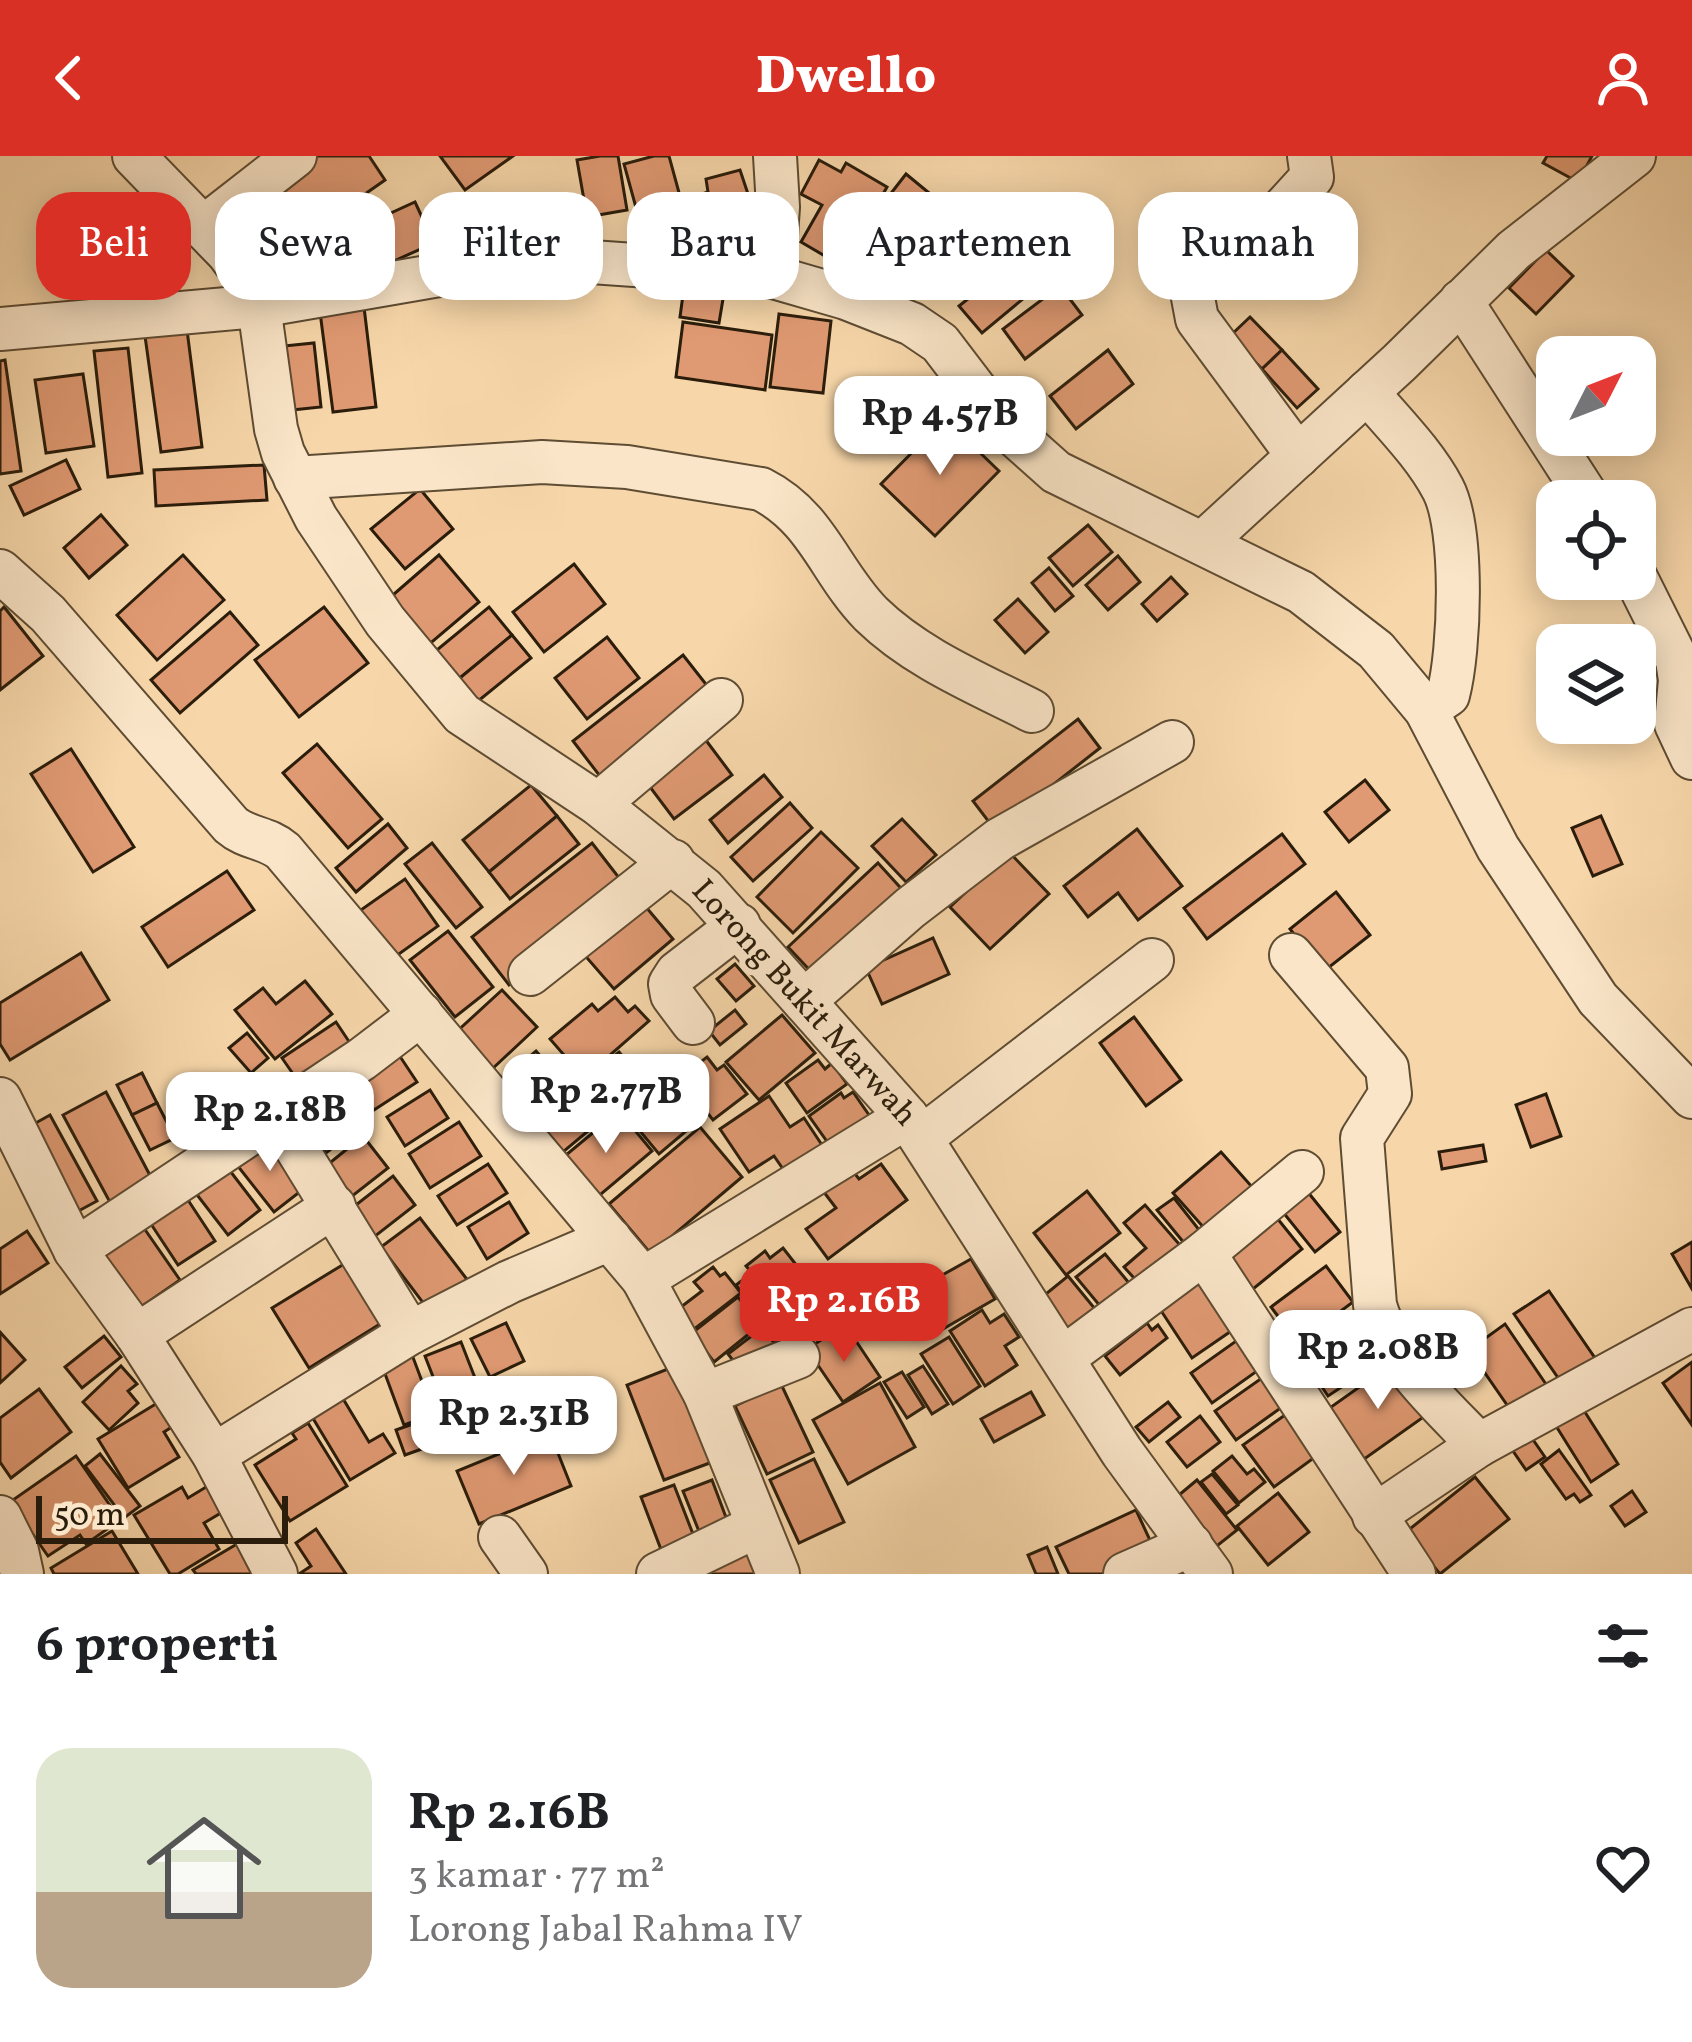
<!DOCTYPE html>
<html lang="id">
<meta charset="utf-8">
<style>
body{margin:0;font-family:Vollkorn,serif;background:#f2f2f2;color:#202124;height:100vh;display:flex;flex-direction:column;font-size:45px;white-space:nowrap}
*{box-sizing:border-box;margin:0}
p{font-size:39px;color:#757577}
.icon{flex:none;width:66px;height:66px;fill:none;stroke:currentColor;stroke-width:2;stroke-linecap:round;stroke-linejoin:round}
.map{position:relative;height:1418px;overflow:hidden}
.side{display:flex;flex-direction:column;background:#fff;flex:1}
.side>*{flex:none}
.guide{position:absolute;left:36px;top:36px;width:1620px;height:108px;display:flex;gap:24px}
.needle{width:78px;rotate:48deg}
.tools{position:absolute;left:1536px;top:180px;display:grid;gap:24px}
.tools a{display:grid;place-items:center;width:120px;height:120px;border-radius:24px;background:#fff;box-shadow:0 6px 30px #0003;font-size:60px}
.scale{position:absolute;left:36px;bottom:30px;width:252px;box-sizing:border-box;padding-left:12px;border:6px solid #2b1d0b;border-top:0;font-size:33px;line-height:42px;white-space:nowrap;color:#2b1d0b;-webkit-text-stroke:9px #fae5c8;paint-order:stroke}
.price{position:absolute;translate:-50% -102px;padding:0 27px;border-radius:24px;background:#fff;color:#222;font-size:39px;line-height:78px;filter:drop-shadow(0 3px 6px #0008)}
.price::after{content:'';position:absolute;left:50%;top:72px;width:36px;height:27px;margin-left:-18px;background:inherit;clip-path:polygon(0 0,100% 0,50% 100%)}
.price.active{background:#d93025;color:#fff}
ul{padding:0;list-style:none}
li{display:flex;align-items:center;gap:36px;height:300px;padding:0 36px}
li span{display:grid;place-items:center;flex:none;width:336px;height:240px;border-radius:36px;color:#555}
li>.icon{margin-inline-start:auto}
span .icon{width:144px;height:144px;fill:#fffc;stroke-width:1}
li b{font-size:51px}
h2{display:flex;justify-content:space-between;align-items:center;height:144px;padding:0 36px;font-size:51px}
.chip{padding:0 42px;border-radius:36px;background:#fff;box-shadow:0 6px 30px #0003;font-size:42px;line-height:108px}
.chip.active{background:#d93025;color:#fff}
header{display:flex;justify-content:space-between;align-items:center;height:156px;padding:0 36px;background:#d93025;color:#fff;font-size:54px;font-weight:800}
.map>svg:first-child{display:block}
.building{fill:#e09a73;stroke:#2b1d0b;stroke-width:3}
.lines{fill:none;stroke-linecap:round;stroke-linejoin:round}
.minor-casing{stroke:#5e4c33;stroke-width:46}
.minor{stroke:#fae5c8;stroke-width:42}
.labels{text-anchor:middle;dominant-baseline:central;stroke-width:12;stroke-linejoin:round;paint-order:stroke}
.street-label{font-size:33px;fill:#2b1d0b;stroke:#fae5c8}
</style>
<header><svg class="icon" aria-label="back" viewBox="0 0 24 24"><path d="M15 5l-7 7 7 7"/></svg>Dwello<svg class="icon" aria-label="person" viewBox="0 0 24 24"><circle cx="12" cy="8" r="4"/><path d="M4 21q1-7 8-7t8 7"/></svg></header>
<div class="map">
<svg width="1692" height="1418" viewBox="0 0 1692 1418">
<rect width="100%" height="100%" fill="#f7d7aa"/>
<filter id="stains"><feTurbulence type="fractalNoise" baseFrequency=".00167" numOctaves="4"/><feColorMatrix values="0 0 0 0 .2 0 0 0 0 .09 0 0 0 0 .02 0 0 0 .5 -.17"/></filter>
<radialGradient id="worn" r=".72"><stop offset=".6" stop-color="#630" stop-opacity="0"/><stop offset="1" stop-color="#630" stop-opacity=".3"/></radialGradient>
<g class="building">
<polygon points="312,0 369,0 385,24 292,89 257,38"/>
<polygon points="440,0 513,0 465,34"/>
<polygon points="600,0 618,0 627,54 587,61 577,4"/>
<polygon points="654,0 669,0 690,77 646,88 624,8"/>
<polygon points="1547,0 1592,0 1578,26 1543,7"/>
<polygon points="819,4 841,16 846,7 887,31 842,110 801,86 822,49 801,38"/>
<polygon points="740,14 749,41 702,54 699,39 708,36 706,23"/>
<polygon points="906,18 934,41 906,77 878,54"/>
<polygon points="940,38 1003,88 971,127 909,78"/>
<rect x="444" y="44" width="30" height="38"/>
<polygon points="415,46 434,87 385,109 367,68"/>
<polygon points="754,50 764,81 709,92 703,63"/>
<polygon points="350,82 359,108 298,128 289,103"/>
<polygon points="1546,94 1573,120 1536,158 1509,132"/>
<polygon points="1003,115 1024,142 982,177 959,150"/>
<polygon points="685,124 725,131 719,167 680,161"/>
<polygon points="1060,130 1082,159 1025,203 1003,173"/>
<polygon points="364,151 376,251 333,256 320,156"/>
<polygon points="779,158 831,165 823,237 770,231"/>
<polygon points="1250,161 1282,194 1262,213 1230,180"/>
<polygon points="683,166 772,179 765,234 676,221"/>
<polygon points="187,174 202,291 161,296 145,180"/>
<polygon points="314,187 321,251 282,255 274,191"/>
<polygon points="128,192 142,317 108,321 94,195"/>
<polygon points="1108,194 1133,228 1076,273 1050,240"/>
<polygon points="1282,194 1318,233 1297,252 1262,213"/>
<polygon points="5,204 21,315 0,318 0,205"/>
<polygon points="83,218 94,290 46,297 35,224"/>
<polygon points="945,263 999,315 935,380 881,328"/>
<polygon points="66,304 80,333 24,359 10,330"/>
<polygon points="264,309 267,344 156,350 154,314"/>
<polygon points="420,333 453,373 405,413 371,373"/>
<polygon points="101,359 127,389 89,422 64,392"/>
<polygon points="1088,369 1112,396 1073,430 1049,402"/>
<polygon points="183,399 224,444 157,504 117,459"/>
<polygon points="439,399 479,446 426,491 386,445"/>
<polygon points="1118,400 1140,426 1108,454 1086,429"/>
<polygon points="574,408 605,448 544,496 513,456"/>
<polygon points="1049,412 1073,440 1055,455 1032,427"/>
<polygon points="1171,421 1187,438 1157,465 1142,448"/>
<polygon points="1018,443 1048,476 1025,497 995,464"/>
<polygon points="4,451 43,500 0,534 0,455"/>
<polygon points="324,451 368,507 299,561 255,504"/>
<polygon points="489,451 512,479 449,531 426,503"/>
<polygon points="230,456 258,489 180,557 151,524"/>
<polygon points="512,479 531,502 467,554 449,531"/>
<polygon points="607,481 639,522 587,563 555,522"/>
<polygon points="683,499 716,541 606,628 573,585"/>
<polygon points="1078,563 1100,592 995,674 973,645"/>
<polygon points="705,583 732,619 674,663 647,627"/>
<polygon points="317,588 382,663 348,692 283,617"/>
<polygon points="71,593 134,691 93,716 31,618"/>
<polygon points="764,619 782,641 728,687 710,664"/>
<polygon points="1365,624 1389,654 1349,686 1325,656"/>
<polygon points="531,629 557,660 489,716 463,684"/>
<polygon points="790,647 812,672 753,725 731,701"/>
<polygon points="557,660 579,688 510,743 489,716"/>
<polygon points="1601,660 1622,708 1593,720 1572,672"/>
<polygon points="902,663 936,699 906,726 872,690"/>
<polygon points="388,668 407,692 356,736 336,712"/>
<polygon points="1137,673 1182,730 1138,764 1118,737 1088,761 1064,730"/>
<polygon points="821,676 858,712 793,777 757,741"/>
<polygon points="1282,678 1305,708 1207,783 1184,752"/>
<polygon points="432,687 482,751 456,772 405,708"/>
<polygon points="592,687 630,736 509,829 472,781"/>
<polygon points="1009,696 1049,738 990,793 950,751"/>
<polygon points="878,707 908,740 818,823 788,791"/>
<polygon points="227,715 254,754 168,811 142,771"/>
<polygon points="405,723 438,770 392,803 358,756"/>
<polygon points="1336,736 1370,779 1323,816 1290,773"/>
<polygon points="640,744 673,783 614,833 581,795"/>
<polygon points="448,775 493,831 455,861 410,804"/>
<polygon points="933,782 949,818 882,848 866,812"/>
<polygon points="81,797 109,844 10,904 0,888 0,847"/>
<polygon points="735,808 754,830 736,845 717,823"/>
<polygon points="305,825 332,858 275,903 235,854 263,832 276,848"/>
<polygon points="502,834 537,871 489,916 453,879"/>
<polygon points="615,841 628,856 635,850 649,865 584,922 550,883 592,848 598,855"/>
<polygon points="735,854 746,868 720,889 709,875"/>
<polygon points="782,859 815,897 759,944 726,906"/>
<polygon points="1134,861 1181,924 1146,950 1100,887"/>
<polygon points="336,866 360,902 307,938 282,902"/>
<polygon points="247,877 268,902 251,917 229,892"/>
<polygon points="536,895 568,932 526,967 495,930"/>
<polygon points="397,896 417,926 374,954 355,925"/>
<polygon points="619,896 647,931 619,955 589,920"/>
<polygon points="707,901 717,914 724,909 747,938 713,964 680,922"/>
<polygon points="818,904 825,913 832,907 847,928 807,957 786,927"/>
<polygon points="142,917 157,947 132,959 117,929"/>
<polygon points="670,919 704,960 659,998 625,957"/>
<polygon points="586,924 612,955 563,996 537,965"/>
<polygon points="430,934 448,962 405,990 387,961"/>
<polygon points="106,936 154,1027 112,1050 63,959"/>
<polygon points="340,936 364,968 326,997 302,964"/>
<polygon points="853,936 878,972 838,1001 809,960 841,937 844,942"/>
<polygon points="1546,938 1561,980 1531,991 1516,949"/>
<polygon points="769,940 790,971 804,962 832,1004 794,1029 774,1000 749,1016 720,973"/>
<polygon points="157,947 175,982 150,994 132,959"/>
<polygon points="619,955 652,995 594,1044 560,1004"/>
<polygon points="50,959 97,1045 71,1059 25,973"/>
<polygon points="459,966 481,1000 430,1032 409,998"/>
<polygon points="700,971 742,1021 651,1098 609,1048"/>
<polygon points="265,979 306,1031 274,1056 233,1004"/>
<polygon points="363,980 388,1012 351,1041 326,1010"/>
<polygon points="1483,989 1486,1005 1442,1013 1439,996"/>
<polygon points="1221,996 1253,1032 1205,1073 1173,1037"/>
<polygon points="224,1007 260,1054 228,1079 191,1031"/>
<polygon points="488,1008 507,1037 457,1069 438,1040"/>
<polygon points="881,1008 907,1044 828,1103 806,1073 836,1052 820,1031 849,1010 859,1023"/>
<polygon points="393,1020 415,1049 374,1081 352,1052"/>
<polygon points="1303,1030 1340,1076 1315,1096 1278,1050"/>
<polygon points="1087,1035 1120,1077 1066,1119 1034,1077"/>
<polygon points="186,1041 215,1085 178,1109 149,1065"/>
<polygon points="1174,1042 1200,1075 1185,1088 1157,1054"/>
<polygon points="509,1046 528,1077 487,1103 468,1071"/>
<polygon points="1145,1049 1186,1096 1144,1133 1124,1111 1146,1092 1124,1067"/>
<polygon points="1273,1057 1302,1093 1253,1133 1215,1093"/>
<polygon points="420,1062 469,1126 430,1156 381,1091"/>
<polygon points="139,1065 180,1124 141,1151 100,1092"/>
<polygon points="27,1075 48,1107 0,1138 0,1093"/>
<polygon points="1692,1086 1692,1133 1672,1098"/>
<polygon points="783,1092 808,1124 760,1161 736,1129 752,1117 746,1110 765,1095 770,1102"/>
<polygon points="1105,1098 1134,1133 1105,1156 1076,1121"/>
<polygon points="971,1103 995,1143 943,1173 919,1132"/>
<polygon points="344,1108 380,1168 309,1212 272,1152"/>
<polygon points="1326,1110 1353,1146 1298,1187 1271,1151"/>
<polygon points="713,1111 720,1120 725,1117 741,1137 693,1174 677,1154 702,1135 694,1126"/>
<polygon points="1198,1114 1237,1171 1192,1202 1154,1144"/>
<polygon points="1068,1120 1100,1159 1068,1185 1036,1146"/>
<polygon points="807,1135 817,1147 825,1142 849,1171 837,1181 829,1170 790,1202 764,1170"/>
<polygon points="1549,1135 1597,1205 1563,1229 1514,1158"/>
<polygon points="738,1141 760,1169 714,1206 692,1177"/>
<polygon points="982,1154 990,1167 1004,1158 1019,1181 1005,1190 1017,1209 985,1230 950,1175"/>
<polygon points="506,1167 524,1205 490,1221 471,1183"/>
<polygon points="1147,1167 1152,1174 1158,1169 1167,1182 1120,1219 1105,1200"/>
<polygon points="1505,1168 1550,1234 1514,1259 1469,1194"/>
<polygon points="1359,1169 1382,1204 1328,1240 1305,1205"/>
<polygon points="762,1172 780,1194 746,1221 728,1198"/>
<polygon points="0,1176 25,1204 0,1227"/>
<polygon points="850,1176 880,1221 843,1246 807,1193 829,1179 835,1187"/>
<polygon points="1246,1178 1267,1208 1212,1247 1191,1217"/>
<polygon points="104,1180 121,1201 82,1232 65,1211"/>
<polygon points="949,1181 980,1230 953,1248 921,1198"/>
<polygon points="461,1186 482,1240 446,1254 425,1200"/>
<polygon points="411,1196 426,1236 435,1232 444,1255 404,1269 381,1207"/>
<polygon points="1396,1205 1432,1255 1360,1306 1324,1256"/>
<polygon points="1692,1206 1692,1269 1663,1227"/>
<polygon points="678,1209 715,1305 664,1324 627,1229"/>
<polygon points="121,1210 137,1228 128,1235 138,1247 109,1274 83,1246"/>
<polygon points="923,1210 948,1248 932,1258 908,1219"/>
<polygon points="902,1216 924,1251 907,1262 884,1226"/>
<polygon points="1269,1217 1289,1246 1236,1284 1215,1255"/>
<polygon points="880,1227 915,1291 848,1328 813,1264"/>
<polygon points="781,1228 813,1296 767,1318 735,1250"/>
<polygon points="39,1233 71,1276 11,1322 0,1306 0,1262"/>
<polygon points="339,1236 369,1286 383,1278 395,1297 350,1324 308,1254"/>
<polygon points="1031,1236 1044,1259 994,1286 981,1263"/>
<polygon points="164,1243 178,1267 164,1276 179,1301 128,1332 98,1283"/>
<polygon points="1168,1246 1180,1261 1149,1286 1136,1271"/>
<polygon points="1583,1253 1618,1308 1591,1326 1556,1270"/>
<polygon points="1292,1254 1322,1296 1274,1331 1243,1289"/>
<polygon points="435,1260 444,1285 405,1299 396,1274"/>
<polygon points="1200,1260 1220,1286 1187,1311 1167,1286"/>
<polygon points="308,1267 347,1330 290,1365 255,1309 296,1283 292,1277"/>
<polygon points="1525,1272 1545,1301 1526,1314 1506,1285"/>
<polygon points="550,1277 571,1330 479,1368 457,1315"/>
<polygon points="1559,1294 1591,1339 1580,1346 1574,1338 1566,1343 1541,1308"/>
<polygon points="100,1298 140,1350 124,1362 85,1310"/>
<polygon points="76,1300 120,1364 86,1388 80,1379 48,1400 10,1346"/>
<polygon points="1232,1300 1247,1318 1254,1313 1265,1326 1239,1347 1213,1315"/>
<polygon points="814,1303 844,1366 799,1387 770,1324"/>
<polygon points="1212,1318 1238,1349 1226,1358 1201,1326"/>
<polygon points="1475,1321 1509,1363 1440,1418 1406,1376"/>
<polygon points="712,1324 730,1372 702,1383 683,1335"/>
<polygon points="1197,1324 1237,1374 1213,1393 1173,1344"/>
<polygon points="216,1325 231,1351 204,1367 219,1393 178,1418 170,1418 134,1359 182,1331 188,1342"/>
<polygon points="674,1329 698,1391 665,1404 641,1341"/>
<polygon points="1632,1335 1646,1356 1625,1370 1611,1350"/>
<polygon points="1278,1337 1309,1376 1268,1409 1237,1370"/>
<polygon points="1136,1354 1155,1395 1105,1418 1069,1418 1056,1391"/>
<polygon points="316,1373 346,1418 299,1418 311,1410 296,1387"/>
<polygon points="112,1375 138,1418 54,1418 51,1412"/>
<polygon points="242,1385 261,1418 196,1418 193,1414"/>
<polygon points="745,1386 759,1418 706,1418 701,1406"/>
<polygon points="1047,1391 1058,1418 1036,1418 1028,1399"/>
</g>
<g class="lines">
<defs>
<g id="minor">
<polyline points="134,0 228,97 251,128 259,150 276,273 283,297 316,362 385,465 462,558 598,648 704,733 907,961 1122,1296 1211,1418"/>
<polyline points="204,71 295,0"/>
<polyline points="773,121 778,51 775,0"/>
<polyline points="1461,145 1590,345"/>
<polyline points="0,173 259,150 474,113 577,105 763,118 846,142 912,168 940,187 1001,267 1056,316 1301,436 1376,494 1426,554 1498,692 1598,843 1692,941"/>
<path d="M1367 236C1393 267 1424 297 1443 333 1464 373 1460 494 1448 539L1426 554"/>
<polyline points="1298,300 1197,163 1191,131 1201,112 1228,88 1281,55 1312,21 1309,0"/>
<path d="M295 322 542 306 627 311 761 333C818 362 829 415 871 458 916 502 977 527 1032 555"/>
<polyline points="1204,386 1400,206 1514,94 1634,0"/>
<path d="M0 415 48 458 231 669C247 683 267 681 283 695L643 1123 705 1238 778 1418"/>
<polyline points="1635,420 1677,504 1680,524 1676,568 1692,602"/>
<polyline points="598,648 721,544"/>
<path d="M1291 799 1387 912 1390 938 1362 982 1375 1149C1391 1205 1440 1248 1479 1289"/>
<polyline points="530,818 673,705"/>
<polyline points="804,845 910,752 1000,683 1172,586"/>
<polyline points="693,867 672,839 670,828 677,817 739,769"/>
<polyline points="0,943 75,1094 137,1179 214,1299 276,1418"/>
<polyline points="276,959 410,1177"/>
<polyline points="921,982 1152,804"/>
<polyline points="75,1094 362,903 421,858"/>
<polyline points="1204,1097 1414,1418"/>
<polyline points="643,1123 907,961"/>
<polyline points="137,1179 334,1050"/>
<polyline points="1063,1202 1204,1097 1302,1016"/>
<polyline points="705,1238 798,1201"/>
<polyline points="214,1299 410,1177 509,1126 610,1083"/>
<polyline points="1374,1360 1479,1289 1692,1173"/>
<polyline points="0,1361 17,1395 22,1418"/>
<polyline points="500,1381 526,1418"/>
<polyline points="658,1418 757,1370"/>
<polyline points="1125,1418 1191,1389"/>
</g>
</defs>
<use href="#minor" class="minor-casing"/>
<use href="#minor" class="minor"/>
</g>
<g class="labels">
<g class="street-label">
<text transform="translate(803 848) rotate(48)">Lorong Bukit Marwah</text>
</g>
</g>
<rect width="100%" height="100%" filter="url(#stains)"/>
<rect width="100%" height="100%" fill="url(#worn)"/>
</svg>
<div class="tools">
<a><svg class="needle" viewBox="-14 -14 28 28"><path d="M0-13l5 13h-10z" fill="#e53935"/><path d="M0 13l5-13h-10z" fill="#757577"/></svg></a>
<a><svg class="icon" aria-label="locate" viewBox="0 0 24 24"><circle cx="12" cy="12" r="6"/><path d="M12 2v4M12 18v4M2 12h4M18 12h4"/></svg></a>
<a><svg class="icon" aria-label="layers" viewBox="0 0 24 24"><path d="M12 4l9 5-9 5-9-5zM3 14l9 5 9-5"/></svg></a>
</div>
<div class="scale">50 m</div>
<b class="price" style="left:940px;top:322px">Rp 4.57B</b>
<b class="price" style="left:606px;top:1000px">Rp 2.77B</b>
<b class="price" style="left:270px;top:1018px">Rp 2.18B</b>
<b class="price active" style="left:844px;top:1209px">Rp 2.16B</b>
<b class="price" style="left:1378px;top:1256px">Rp 2.08B</b>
<b class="price" style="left:514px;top:1322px">Rp 2.31B</b>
<div class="guide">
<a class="chip active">Beli</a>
<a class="chip">Sewa</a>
<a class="chip">Filter</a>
<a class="chip">Baru</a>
<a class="chip">Apartemen</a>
<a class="chip">Rumah</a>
</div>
</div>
<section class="side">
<h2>6 properti<svg class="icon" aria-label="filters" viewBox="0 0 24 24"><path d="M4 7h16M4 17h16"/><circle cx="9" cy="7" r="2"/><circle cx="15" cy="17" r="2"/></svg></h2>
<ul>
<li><span style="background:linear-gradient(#dfe7d0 60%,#b9a48a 0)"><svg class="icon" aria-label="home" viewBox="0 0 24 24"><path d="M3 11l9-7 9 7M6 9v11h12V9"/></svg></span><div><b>Rp 2.16B</b><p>3 kamar · 77 m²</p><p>Lorong Jabal Rahma IV</p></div><svg class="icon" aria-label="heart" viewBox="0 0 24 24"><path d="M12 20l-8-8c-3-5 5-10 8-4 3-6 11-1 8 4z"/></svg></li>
</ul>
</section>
